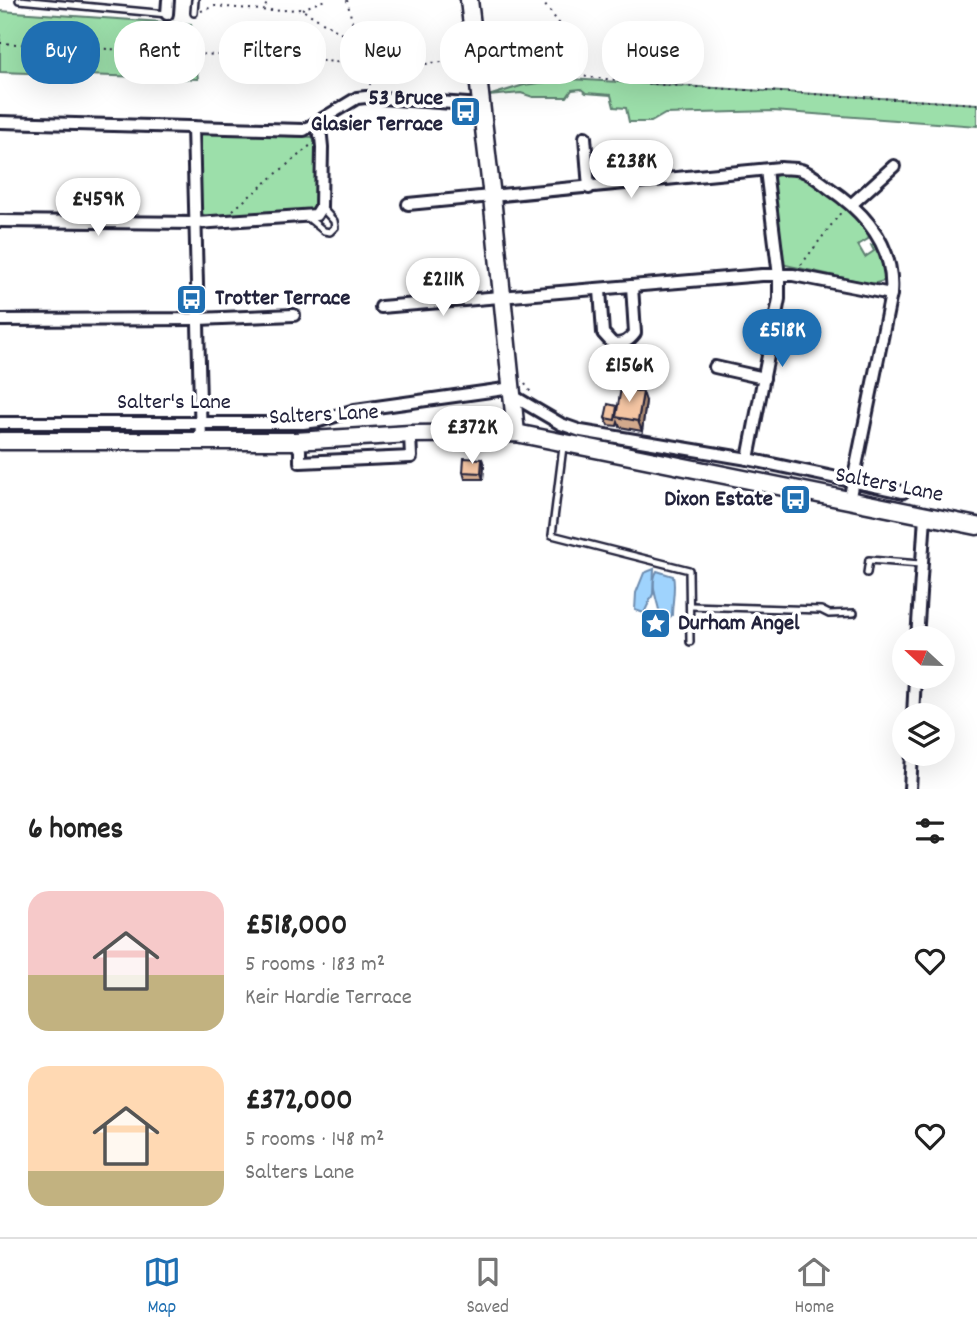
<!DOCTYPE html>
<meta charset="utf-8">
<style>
body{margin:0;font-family:Dekko,sans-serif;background:#f6f6f6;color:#222;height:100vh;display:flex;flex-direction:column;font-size:26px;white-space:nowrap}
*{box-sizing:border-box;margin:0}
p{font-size:23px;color:#767676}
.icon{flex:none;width:38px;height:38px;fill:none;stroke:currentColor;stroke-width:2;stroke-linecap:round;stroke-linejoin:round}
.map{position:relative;height:789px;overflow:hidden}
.details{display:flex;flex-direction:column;background:#fff;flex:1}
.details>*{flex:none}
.top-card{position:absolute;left:21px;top:21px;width:936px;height:63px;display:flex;gap:14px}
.needle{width:46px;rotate:292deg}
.buttons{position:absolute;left:892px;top:626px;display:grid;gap:14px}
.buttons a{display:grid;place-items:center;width:63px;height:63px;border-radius:50%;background:#fff;box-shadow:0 7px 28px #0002;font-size:35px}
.price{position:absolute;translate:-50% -60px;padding:0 16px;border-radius:24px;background:#fff;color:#222;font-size:23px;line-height:46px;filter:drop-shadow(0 2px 4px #0008)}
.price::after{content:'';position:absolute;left:50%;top:42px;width:21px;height:16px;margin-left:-10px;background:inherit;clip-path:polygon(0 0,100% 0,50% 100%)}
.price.current{background:#1f6fb2;color:#fff}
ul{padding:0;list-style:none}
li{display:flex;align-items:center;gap:21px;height:175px;padding:0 28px}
li span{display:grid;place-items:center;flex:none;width:196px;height:140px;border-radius:21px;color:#555}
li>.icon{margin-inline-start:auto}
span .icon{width:84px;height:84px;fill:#fffc;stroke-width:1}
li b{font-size:30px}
h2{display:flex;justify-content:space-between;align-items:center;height:84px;padding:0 28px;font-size:30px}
.chip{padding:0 24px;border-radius:28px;background:#fff;box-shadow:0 7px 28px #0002;font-size:24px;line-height:63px}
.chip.current{background:#1f6fb2;color:#fff}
.menu{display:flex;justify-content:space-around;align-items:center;height:98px;border-top:2px solid #e0e0e0;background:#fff;font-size:19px;color:#767676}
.menu a{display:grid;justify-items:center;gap:4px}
.menu .current{color:#1f6fb2}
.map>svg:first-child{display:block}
.green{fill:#9cdfaa;stroke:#5f8072;stroke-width:2}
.water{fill:#9fd3fd;stroke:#6d8caf;stroke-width:2}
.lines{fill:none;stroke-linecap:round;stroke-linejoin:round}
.lane-casing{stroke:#22223b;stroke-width:10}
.street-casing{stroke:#22223b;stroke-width:16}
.secondary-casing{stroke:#22223b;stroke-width:21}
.path{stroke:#22223b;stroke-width:2;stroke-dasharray:2 5;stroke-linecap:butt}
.lane{stroke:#fff;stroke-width:5}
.street{stroke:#fff;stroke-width:10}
.secondary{stroke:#fff;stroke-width:16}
.wall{fill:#d2a98c;stroke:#22223b;stroke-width:2}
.shaded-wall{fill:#ab8a72;stroke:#22223b;stroke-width:2}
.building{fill:#f4c5a3;stroke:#22223b;stroke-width:2}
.labels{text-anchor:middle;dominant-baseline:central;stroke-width:7;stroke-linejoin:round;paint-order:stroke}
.poi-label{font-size:23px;font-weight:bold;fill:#22223b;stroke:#fff;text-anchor:end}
.street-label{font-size:23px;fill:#22223b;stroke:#fff}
</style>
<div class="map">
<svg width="977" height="789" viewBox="0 0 977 789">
<rect width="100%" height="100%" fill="#fff"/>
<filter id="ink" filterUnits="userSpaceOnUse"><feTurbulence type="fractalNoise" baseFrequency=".0143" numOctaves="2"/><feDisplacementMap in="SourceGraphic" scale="14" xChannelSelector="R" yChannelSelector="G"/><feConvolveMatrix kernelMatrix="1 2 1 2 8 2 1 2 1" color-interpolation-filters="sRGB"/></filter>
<g filter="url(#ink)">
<g class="green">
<polygon points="0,11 191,24 198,79 0,72"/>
<polygon points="570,79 977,104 977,126 773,111 665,114 651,122 629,122 626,108 614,107 611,95 586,93 581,89 572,90 567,97 533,97 521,93 488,96 524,85"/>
<path d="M203 133 313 137 316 147V204C313 212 309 212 301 213L205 216 201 213 199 138Z"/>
<path d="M783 173C820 177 845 205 870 232L868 239 858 245 865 257 874 251 871 245 876 243 881 250 887 278 884 281 872 284 781 264 772 183 775 176Z"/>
</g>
<g class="water">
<polygon points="654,569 653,594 644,613 635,610 636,593 644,573"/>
<path d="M657 571 673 576C676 588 672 602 672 615L668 619 660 615C658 601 649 585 657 571Z"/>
</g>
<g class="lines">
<defs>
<g id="lane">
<polyline points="19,0 167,14"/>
<polyline points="194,13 195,0"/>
<polyline points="307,217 324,231 330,232 335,227 334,221 321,207"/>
<polyline points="563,447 552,535 689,570 690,642"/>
<polyline points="867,573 869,560 920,564"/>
<polyline points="690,606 821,610 829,614 854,613"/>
</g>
<g id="street">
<polyline points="167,14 168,0"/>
<polyline points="0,122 304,130 357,98 366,97 482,105"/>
<polyline points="193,127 201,442"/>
<polyline points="585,137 589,188"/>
<path d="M408 204 780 168C786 169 795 168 801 170 811 173 821 182 829 188 866 213 895 247 891 294L849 501"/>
<polyline points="852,204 894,166"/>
<polyline points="0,221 197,223 316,215 321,207 322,147 321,137 315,125"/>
<path d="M600 290 603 333 613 344C624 344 629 341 635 333L632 286"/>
<polyline points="381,307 762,275 793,275 891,294"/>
<polyline points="0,320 198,319 294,315"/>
<polyline points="715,367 764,378"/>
<polyline points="513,396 561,424 581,431 748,459 903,492"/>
<polyline points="0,423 303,423 319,421 355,410 512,388"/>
<polyline points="295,441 300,450 300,462 411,457 410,434"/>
<polyline points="748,459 779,299 779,276 766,170"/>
<polyline points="917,639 925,516"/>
<polyline points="913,716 915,677"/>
<polyline points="910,789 912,754"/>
</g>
<g id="secondary">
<polyline points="469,0 492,197 516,433"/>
<polyline points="0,441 295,441 410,434 516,433 977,526"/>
</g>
</defs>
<use href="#lane" class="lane-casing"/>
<use href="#street" class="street-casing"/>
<use href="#secondary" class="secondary-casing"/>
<g class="path">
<polyline points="260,0 272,11"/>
<polyline points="347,0 357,42"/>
<polyline points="541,0 569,36"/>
<polyline points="302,9 325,0"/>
<path d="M201 11 215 6 272 11 301 9 357 43C362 58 371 70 370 85"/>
<polyline points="0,43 325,61 399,69 431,63 463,60"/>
<polyline points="489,57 527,68 588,77 663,85 977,104"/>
<polyline points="233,210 312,144"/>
<polyline points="801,265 842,211"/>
<polyline points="525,384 532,394"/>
</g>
<use href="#lane" class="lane"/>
<use href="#street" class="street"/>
<use href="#secondary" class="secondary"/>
</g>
<g class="wall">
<polygon points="646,401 642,431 620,427 618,422 617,426 608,425 605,418 617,406"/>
<polygon points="482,459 484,465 483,479 465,479 463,472"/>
</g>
<g class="shaded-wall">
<polygon points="643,392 646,401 642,431 638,421"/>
<polygon points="482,459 484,465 483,479 481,473"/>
</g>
<g class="building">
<polygon points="621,388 643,392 638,421 616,417"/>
<polygon points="608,404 617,406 615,420 605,418"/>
<polygon points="464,458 482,459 481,473 463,472"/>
</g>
</g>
<defs>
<symbol id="bus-square" viewBox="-11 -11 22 22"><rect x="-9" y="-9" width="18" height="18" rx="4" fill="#1f6fb2" stroke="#fff"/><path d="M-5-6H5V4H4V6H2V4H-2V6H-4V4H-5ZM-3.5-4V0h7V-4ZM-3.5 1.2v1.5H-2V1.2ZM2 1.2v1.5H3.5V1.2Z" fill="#fff"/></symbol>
<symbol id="sight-square" viewBox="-11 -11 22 22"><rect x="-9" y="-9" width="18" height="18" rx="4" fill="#1f6fb2" stroke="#fff"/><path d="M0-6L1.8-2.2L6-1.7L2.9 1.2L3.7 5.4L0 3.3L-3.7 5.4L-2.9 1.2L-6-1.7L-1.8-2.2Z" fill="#fff"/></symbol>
</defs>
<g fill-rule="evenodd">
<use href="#bus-square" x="448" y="94" width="35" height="35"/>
<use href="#bus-square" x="174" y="282" width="35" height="35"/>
<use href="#bus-square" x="778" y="482" width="35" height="35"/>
<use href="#sight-square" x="638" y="606" width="35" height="35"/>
</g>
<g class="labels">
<g class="poi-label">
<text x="443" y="99">53 Bruce<tspan x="443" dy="26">Glasier Terrace</tspan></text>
<text x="215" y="299" text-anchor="start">Trotter Terrace</text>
<text x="773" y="500">Dixon Estate</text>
<text x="678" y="624" text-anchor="start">Durham Angel</text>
</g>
<g class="street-label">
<text x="174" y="403">Salter's Lane</text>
<text transform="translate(324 416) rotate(-3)">Salters Lane</text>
<text transform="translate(889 486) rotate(11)">Salters Lane</text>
</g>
</g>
</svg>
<div class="buttons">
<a><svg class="needle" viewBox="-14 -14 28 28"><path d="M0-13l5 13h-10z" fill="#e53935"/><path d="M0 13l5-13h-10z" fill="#767676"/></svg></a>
<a><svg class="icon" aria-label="layers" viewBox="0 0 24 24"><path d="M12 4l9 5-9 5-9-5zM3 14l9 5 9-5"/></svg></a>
</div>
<b class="price" style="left:631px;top:200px">£238K</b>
<b class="price" style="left:98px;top:238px">£459K</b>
<b class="price" style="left:443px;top:318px">£211K</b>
<b class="price current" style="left:782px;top:369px">£518K</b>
<b class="price" style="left:629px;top:404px">£156K</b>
<b class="price" style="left:472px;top:466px">£372K</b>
<div class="top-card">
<a class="chip current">Buy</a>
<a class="chip">Rent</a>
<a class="chip">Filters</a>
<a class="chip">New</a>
<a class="chip">Apartment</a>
<a class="chip">House</a>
</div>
</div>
<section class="details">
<h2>6 homes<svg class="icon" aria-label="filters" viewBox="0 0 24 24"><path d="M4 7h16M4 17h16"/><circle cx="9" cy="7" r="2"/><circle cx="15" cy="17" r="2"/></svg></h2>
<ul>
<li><span style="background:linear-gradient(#f6c9c9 60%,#c2b280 0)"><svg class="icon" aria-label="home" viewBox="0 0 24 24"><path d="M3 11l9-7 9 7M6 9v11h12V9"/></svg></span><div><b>£518,000</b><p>5 rooms · 183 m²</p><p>Keir Hardie Terrace</p></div><svg class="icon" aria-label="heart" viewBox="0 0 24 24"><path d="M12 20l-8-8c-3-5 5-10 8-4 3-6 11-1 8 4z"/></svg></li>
<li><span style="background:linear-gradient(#ffd9b3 75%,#c2b280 0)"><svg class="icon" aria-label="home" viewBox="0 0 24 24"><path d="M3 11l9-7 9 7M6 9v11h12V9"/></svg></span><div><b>£372,000</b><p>5 rooms · 148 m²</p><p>Salters Lane</p></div><svg class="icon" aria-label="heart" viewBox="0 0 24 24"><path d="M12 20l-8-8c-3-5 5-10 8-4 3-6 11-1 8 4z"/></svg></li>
</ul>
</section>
<nav class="menu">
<a class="current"><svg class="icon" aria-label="map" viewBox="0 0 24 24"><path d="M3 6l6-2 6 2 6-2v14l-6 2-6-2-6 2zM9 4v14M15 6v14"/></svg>Map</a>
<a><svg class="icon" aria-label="saved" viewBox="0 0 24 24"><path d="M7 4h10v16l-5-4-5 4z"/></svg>Saved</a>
<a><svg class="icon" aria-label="home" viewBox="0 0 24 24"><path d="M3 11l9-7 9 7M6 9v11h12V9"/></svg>Home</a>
</nav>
